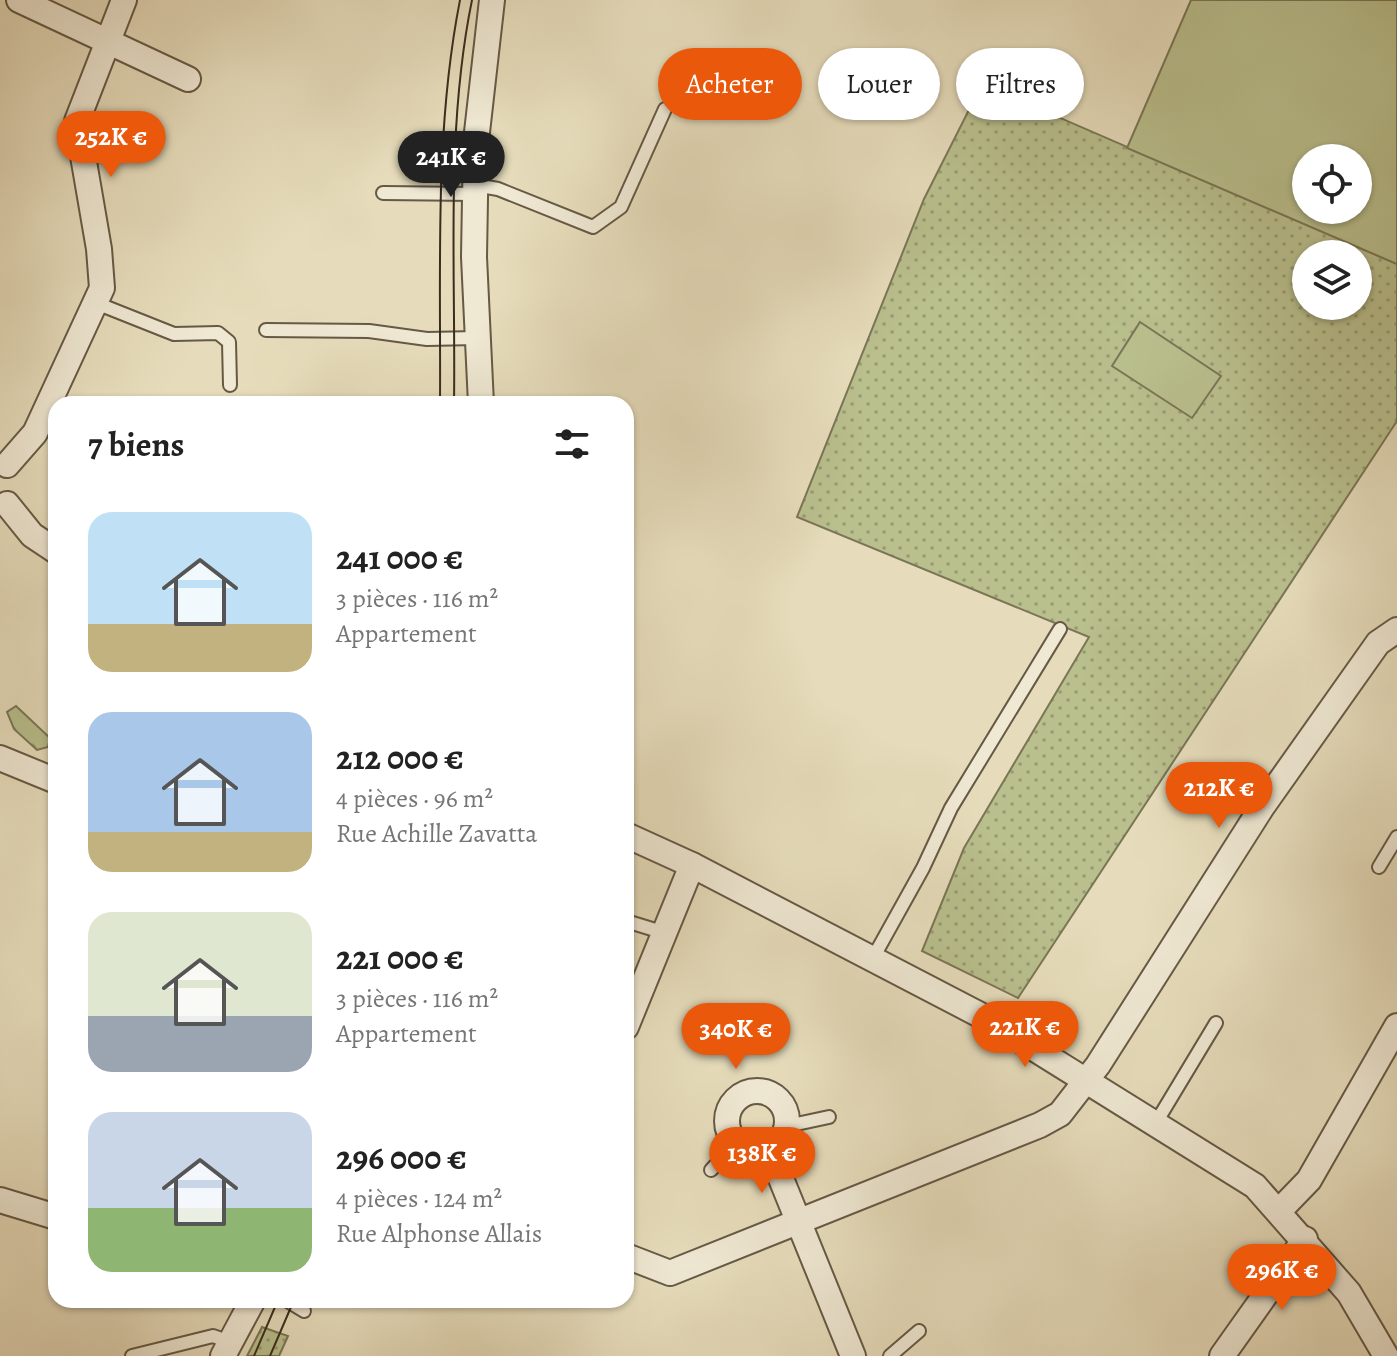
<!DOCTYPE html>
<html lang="fr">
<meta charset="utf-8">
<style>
body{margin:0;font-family:Alegreya,serif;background:#f6f6f6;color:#222;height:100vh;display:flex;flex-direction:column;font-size:30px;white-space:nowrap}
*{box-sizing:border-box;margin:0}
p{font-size:26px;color:#767676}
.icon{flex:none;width:44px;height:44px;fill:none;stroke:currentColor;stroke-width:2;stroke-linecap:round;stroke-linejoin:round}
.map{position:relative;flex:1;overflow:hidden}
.panel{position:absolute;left:48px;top:396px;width:586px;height:912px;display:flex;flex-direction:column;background:#fff;border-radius:24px;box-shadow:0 2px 6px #0004}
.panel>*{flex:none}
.hud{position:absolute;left:658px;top:48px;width:618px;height:72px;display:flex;gap:16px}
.controls{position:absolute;left:1292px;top:144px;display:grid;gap:16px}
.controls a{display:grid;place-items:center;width:80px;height:80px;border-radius:50%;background:#fff;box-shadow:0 2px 6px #0004;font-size:40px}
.price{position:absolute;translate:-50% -68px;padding:0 18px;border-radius:28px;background:#ea580c;color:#fff;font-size:26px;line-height:52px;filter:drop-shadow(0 2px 4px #0008)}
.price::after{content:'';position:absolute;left:50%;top:48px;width:24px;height:18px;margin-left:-12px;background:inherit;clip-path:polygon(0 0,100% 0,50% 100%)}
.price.active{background:#222;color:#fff}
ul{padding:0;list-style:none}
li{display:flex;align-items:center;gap:24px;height:200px;padding:0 40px}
li span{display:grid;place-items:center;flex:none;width:224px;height:160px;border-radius:24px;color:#555}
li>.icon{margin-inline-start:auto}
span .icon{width:96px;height:96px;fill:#fffc;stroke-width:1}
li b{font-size:34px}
h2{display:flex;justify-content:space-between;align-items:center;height:96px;padding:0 40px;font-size:34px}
.pill{padding:0 28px;border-radius:36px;background:#fff;box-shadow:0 2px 6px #0004;font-size:28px;line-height:72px}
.pill.active{background:#ea580c;color:#fff}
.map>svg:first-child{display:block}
.grass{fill:url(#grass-dots);stroke:#7a7656;stroke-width:2;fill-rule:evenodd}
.park{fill:url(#park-crowns);stroke:#7a7656;stroke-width:2}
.pitch{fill:#b9bf8d;stroke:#7a7656;stroke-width:2;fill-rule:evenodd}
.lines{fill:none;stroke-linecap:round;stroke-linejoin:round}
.service-casing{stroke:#665945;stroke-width:16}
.minor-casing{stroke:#665945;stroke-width:28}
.service{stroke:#efe8d3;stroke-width:12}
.minor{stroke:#efe8d3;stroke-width:24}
.tram{stroke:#3b2d1e;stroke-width:2}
</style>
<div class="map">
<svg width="1397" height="1356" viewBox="0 0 1397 1356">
<defs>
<pattern id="grass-dots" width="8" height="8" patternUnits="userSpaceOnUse" patternTransform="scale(2)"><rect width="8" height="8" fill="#b9bf8d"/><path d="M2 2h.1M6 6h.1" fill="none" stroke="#989c73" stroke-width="1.8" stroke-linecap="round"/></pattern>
<pattern id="park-crowns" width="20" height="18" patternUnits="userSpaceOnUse" patternTransform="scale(2)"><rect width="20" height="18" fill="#b9bf8d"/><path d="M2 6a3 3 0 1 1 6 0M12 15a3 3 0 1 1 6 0" fill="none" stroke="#989c73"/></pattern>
</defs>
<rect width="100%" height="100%" fill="#e6dcbb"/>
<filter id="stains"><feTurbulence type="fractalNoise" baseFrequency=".0025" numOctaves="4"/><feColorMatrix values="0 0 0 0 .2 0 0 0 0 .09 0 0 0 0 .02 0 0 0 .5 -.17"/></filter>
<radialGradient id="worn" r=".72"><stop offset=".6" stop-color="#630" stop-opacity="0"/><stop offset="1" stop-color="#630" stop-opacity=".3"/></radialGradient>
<g class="grass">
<path d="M982 84 1397 264V421L1018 998 922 951 964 848 1089 637 797 517 924 199ZM1306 254H1358V306H1306Z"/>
<polygon points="262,1327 288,1336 279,1356 247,1356"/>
</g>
<polygon class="park" points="16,706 50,738 48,747 37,750 14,729 7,712"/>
<g class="pitch">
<path d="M1191 0H1397V264L1127 148ZM1306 158H1358V210H1306Z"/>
<polygon points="1140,322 1221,376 1192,418 1112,366"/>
</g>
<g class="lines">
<defs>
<g id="service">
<polyline points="475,185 498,189 593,227 621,207 665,109"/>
<polyline points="383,193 475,194"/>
<polyline points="96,303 174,334 218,333 229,342 230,385"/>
<polyline points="266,330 369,331 427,339 477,338"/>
<polyline points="1379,867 1397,837"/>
<polyline points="626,921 665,933"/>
<polyline points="873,958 923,868 951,808 1060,629"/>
<polyline points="1157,1121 1216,1023"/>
<polyline points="787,1126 829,1117"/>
<polyline points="711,1170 736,1143"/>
<polyline points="286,1300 304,1311"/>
<polyline points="132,1356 213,1336 230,1342"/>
<polyline points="890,1356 919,1331"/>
</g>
<g id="minor">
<polyline points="19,0 188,79"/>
<polyline points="481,404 474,257 476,141 492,0"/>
<polyline points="7,465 35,433 102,288 99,249 77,121 124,0"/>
<polyline points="7,504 32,535 56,551"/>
<polyline points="0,758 56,781"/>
<polyline points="626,835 692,865 982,1016 1255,1186 1349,1293 1386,1356"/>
<polyline points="626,1027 692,865"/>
<circle cx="757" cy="1121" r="30"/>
<polyline points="769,1149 853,1356"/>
<polyline points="0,1200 56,1217"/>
<polyline points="1279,1211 1309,1180 1397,1026"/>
<polyline points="626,1256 670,1273 1040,1125 1060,1114 1098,1065 1262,807 1378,643 1397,630"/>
<polyline points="223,1356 253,1300"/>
<polyline points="1222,1356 1305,1239"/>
</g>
</defs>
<use href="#service" class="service-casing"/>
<use href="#minor" class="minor-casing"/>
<use href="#service" class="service"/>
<use href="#minor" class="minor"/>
<g class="tram">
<path d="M440 404C441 269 434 132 460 0"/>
<path d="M454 404C456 270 445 132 472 0"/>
<polyline points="254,1356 278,1300"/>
<polyline points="270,1356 294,1300"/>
</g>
</g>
<rect width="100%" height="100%" filter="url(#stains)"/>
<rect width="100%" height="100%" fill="url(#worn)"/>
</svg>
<div class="controls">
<a><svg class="icon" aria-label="locate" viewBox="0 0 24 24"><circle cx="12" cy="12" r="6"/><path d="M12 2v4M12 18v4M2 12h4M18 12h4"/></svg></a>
<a><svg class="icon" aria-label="layers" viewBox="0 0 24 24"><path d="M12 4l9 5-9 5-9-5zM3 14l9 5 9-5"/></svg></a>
</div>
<b class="price" style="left:111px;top:179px">252K €</b>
<b class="price active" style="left:451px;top:199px">241K €</b>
<b class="price" style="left:1219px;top:830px">212K €</b>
<b class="price" style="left:1025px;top:1069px">221K €</b>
<b class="price" style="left:736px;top:1071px">340K €</b>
<b class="price" style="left:762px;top:1195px">138K €</b>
<b class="price" style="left:1282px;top:1312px">296K €</b>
<div class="hud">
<a class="pill active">Acheter</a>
<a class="pill">Louer</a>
<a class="pill">Filtres</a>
</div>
<section class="panel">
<h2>7 biens<svg class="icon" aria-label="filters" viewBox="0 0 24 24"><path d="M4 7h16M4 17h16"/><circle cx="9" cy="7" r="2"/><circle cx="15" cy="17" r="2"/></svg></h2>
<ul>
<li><span style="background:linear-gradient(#bfe0f5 70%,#c2b280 0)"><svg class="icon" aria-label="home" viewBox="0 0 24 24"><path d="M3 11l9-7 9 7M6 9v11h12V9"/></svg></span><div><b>241 000 €</b><p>3 pièces · 116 m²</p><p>Appartement</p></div></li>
<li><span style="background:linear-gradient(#a9c7e8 75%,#c2b280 0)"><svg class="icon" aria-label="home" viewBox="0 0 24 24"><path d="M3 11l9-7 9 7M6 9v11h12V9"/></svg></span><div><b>212 000 €</b><p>4 pièces · 96 m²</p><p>Rue Achille Zavatta</p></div></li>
<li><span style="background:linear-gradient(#dfe7d0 65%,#9aa5b1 0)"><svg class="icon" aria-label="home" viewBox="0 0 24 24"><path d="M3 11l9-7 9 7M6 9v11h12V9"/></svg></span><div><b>221 000 €</b><p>3 pièces · 116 m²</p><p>Appartement</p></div></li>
<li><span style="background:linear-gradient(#c9d6e8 60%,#8fb573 0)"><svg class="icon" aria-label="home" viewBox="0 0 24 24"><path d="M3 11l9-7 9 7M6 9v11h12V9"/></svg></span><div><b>296 000 €</b><p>4 pièces · 124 m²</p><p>Rue Alphonse Allais</p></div></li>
</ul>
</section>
</div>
